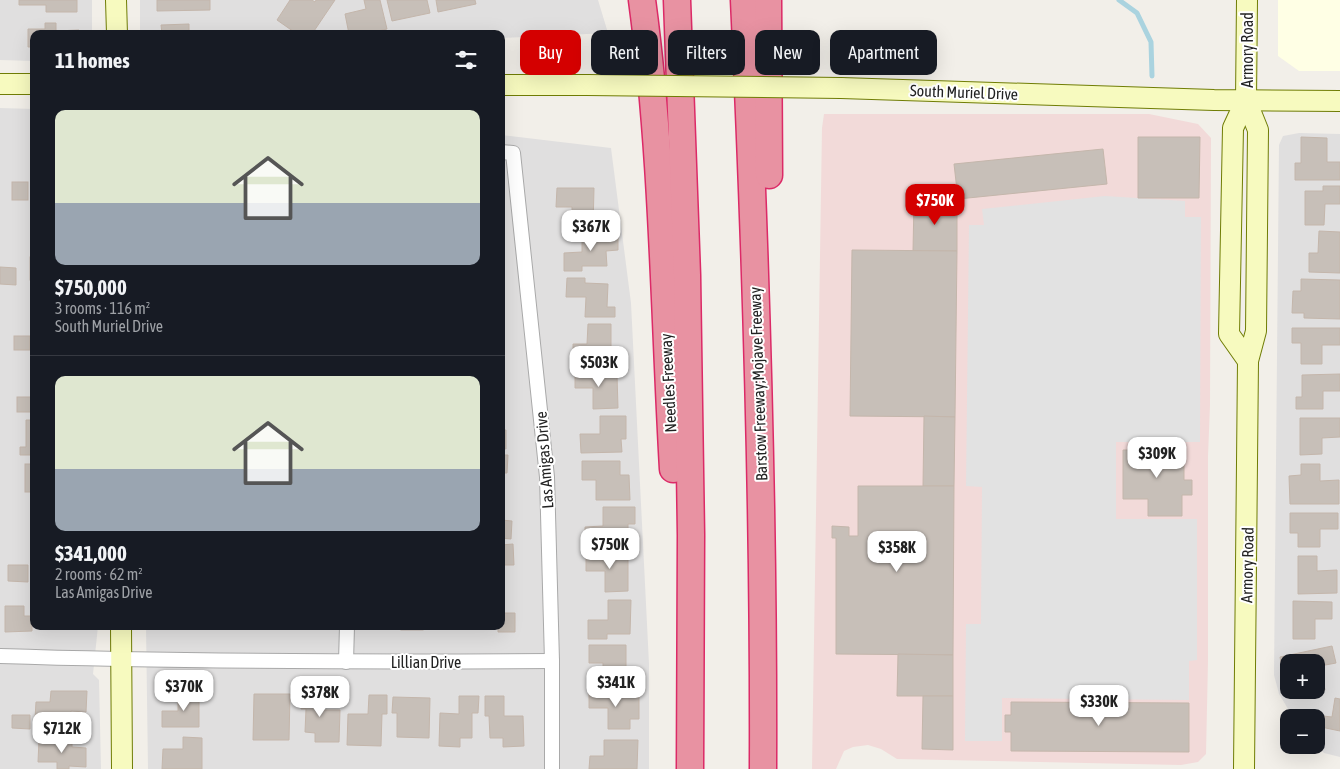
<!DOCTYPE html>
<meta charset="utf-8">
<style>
body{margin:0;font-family:"Asap Condensed",sans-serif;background:#20242c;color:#f1f3f6;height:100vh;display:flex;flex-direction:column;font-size:19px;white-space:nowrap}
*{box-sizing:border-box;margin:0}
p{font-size:16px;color:#9ea1a6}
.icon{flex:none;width:28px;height:28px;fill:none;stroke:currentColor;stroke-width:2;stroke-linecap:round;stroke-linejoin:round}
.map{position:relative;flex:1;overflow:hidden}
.drawer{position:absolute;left:30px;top:30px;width:475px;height:600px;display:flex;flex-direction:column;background:#171b24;border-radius:10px;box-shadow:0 5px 20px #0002}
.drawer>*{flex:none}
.banner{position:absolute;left:520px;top:30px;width:475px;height:45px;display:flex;gap:10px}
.tools{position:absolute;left:1280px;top:654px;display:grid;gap:10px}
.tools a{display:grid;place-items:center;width:45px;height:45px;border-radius:10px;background:#171b24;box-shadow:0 5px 20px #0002;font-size:25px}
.price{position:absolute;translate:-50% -42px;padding:0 11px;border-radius:10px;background:#fff;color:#222;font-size:16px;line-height:32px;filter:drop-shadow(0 1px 2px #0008)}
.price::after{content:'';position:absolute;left:50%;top:30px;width:15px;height:11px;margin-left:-8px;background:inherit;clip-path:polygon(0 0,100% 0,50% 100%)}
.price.on{background:#d40000;color:#fff}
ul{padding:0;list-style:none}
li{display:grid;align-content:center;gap:10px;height:265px;padding:0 25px}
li+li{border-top:1px solid #363941}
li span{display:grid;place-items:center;height:155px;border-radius:10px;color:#555}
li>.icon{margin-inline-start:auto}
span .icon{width:90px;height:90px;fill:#fffc;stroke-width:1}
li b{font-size:21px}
h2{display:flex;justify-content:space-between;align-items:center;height:60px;padding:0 25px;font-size:21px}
.pill{padding:0 18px;border-radius:10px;background:#171b24;box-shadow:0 5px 20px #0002;font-size:18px;line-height:45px}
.pill.on{background:#d40000;color:#fff}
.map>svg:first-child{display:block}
.residential{fill:#e0dfdf;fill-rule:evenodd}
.commercial{fill:#f2dad9}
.education{fill:#ffffe5}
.parking{fill:#e2e2e2}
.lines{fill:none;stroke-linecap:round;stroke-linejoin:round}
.stream{stroke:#aad3df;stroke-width:5}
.building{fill:#c7bfb8;stroke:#c4b6ab}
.street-casing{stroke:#a9a9a9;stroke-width:16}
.secondary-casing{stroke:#707d05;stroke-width:22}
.highway-casing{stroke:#dc2a67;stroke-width:29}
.street{stroke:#fff;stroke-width:14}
.secondary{stroke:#f7fabf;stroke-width:20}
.highway{stroke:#e892a2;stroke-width:26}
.secondary-bridge-casing{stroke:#707d05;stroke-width:22;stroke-linecap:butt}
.secondary-bridge{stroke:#f7fabf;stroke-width:20}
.labels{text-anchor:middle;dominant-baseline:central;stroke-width:4;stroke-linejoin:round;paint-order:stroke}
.street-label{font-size:16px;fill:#222;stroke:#fff}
</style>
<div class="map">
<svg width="1340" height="769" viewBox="0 0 1340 769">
<rect width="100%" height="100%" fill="#f2efe9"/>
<g class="residential">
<polygon points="0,0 92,0 92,34 34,34 34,61 0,60"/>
<polygon points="140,0 598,0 608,33 501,38 501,34 140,34"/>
<polygon points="0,108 34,109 34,626 98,626 93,674 99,680 101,769 0,769"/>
<path d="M1299 133 1340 134V757L1324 753 1316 745V718L1293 717 1279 694 1274 675 1279 145 1283 136ZM1289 662H1316V690H1289Z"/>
<polygon points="501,135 611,148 631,303 649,664 649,769 148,769 146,626 501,626"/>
</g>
<polygon class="commercial" points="824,114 1149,114 1198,124 1211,138 1210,405 1208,456 1208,661 1206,754 1198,762 1181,765 897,759 881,749 868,745 853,747 844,751 836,769 812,769 822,128"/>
<polygon class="education" points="1278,0 1340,0 1340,71 1299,71 1278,56"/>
<polygon class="parking" points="1105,196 1185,201 1185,217 1201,217 1200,442 1116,442 1116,519 1197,519 1197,660 1189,661 1189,700 1002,698 1002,741 965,741 966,624 981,624 982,487 966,486 969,225 984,225 982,209"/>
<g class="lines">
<polyline class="stream" points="1119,0 1137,13 1151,42 1152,76"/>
</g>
<g class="building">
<polygon points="19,0 77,0 77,12 46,12 46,5 19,5"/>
<polygon points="157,0 210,0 210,10 157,11"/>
<polygon points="290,0 312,0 315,2 316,0 335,0 312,34 297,34 277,20"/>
<polygon points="364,0 380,0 387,29 367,34 349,34 345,14 366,9"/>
<polygon points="387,0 427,0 430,13 392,21"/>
<polygon points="436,0 475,0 476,4 438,12"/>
<polygon points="45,23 56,23 56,31 79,30 79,34 34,34 34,47 28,47 28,29 45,29"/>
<polygon points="189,24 189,34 162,34 161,25"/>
<polygon points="1138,137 1200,137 1199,198 1138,198"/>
<polygon points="1301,137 1327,138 1327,162 1340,162 1340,180 1295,180 1295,163 1301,163"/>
<polygon points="1103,149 1107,184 958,199 954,164"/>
<rect x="12" y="182" width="16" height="18"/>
<polygon points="1323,186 1340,186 1340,204 1325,204 1324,225 1305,225 1305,191 1323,191"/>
<polygon points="557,188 594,188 593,227 572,226 572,207 556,207"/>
<polygon points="957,200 957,251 913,251 914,201"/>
<polygon points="1319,231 1340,232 1340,273 1309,272 1309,253 1318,253"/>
<polygon points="582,234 618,234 618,250 606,251 607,266 582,266 582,271 564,271 564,253 582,252"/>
<polygon points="852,250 957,251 955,417 850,416"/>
<rect x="30" y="257" width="4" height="23"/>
<polygon points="0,267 16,268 16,285 0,284"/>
<polygon points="567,278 585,278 585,283 608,284 607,307 615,307 615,317 585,317 586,297 566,297"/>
<polygon points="1301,279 1340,280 1340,319 1304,318 1304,313 1292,313 1293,291 1301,291"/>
<polygon points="588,324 611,324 611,363 573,362 573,344 587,344"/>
<polygon points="1292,328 1340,328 1340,345 1322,345 1322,364 1301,364 1301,343 1292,343"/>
<rect x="14" y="336" width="16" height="14"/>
<polygon points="593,369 593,376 617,375 618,408 593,409 593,388 575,388 575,370"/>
<polygon points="1340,374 1340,391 1323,391 1323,409 1296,409 1296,397 1302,397 1302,375"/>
<rect x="17" y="397" width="15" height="15"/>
<polygon points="600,416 626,416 626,439 621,439 622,452 581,453 580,434 600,434"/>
<polygon points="924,416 955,417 954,486 923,486"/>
<polygon points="1300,418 1340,418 1340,437 1322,438 1322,454 1300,455"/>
<polygon points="26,420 34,420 34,455 20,455 20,447 26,447"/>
<polygon points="501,430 506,430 506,449 501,448"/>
<polygon points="1155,447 1184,447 1184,480 1192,480 1192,495 1182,495 1182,516 1148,516 1148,499 1123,499 1123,450 1155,450"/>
<polygon points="501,455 508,455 507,473 501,473"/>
<polygon points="582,461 620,461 620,475 629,475 630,500 596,500 596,480 582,480"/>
<rect x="25" y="464" width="9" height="28"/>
<polygon points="1301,464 1320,464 1320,481 1339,480 1339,504 1290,504 1289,476 1301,475"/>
<polygon points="858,486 954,486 953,655 836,654 836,538 832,538 832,526 849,527 849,536 858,536"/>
<polygon points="603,507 635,507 635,524 628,524 628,541 603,541 603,546 585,546 585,527 603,526"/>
<polygon points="1290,513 1338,513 1338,529 1320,529 1320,547 1298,547 1298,533 1290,533"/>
<polygon points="501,520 512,521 511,539 501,538"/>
<polygon points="513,544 514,565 501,565 501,545"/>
<polygon points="586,552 605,552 605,557 628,557 628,591 605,592 605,571 586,571"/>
<polygon points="1298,556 1317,556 1317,571 1337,570 1337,593 1298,594"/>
<polygon points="8,565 28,565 28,582 8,581"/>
<polygon points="608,600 631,600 630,634 607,634 607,639 588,639 588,620 608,620"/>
<polygon points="1293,601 1332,602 1332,619 1315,619 1315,639 1293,639"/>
<polygon points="5,606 24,606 24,616 32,616 32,631 5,632"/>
<polygon points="501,613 515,613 515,632 498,632 498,626 501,626"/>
<rect x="401" y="626" width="22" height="4"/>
<polygon points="589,645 626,645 626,681 603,681 603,663 589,663"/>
<polygon points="1332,646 1336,663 1320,666 1325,690 1299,696 1298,690 1316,690 1316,662 1289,662 1289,673 1283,674 1280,657"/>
<polygon points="898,654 953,655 953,696 897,696"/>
<polygon points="589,689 607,689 607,695 639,696 639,719 630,719 630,729 608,729 608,708 589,708"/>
<polygon points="51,691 87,691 86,712 71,711 71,719 35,719 36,702 50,702"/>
<polygon points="301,691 320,691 320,710 340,710 339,742 315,742 315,733 305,732 306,709 301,709"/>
<polygon points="178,693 199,693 199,727 162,727 162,711 178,711"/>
<polygon points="254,694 290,694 289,740 253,740"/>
<polygon points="369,695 387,695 387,714 382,714 381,746 347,745 348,714 368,714"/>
<polygon points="459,696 479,696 478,713 472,713 472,738 460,738 460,747 439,746 440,713 459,714"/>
<polygon points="485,696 504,696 504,716 523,716 524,746 503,747 503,738 490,738 489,716 485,716"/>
<polygon points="923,696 953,696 953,750 922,749"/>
<polygon points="393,697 430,698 429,738 397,737 397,713 392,713"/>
<polygon points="1335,698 1340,699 1340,731 1321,727 1323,716 1332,717"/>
<polygon points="1011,702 1189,703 1189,752 1011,751 1011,732 1005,732 1005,715 1011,715"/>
<polygon points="12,715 30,715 30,729 12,728"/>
<polygon points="183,737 202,738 202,769 162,769 163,749 183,749"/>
<polygon points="39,740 72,741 72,747 86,748 86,767 69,766 69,769 57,769 57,762 38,762"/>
<polygon points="604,740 638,740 637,769 589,769 590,756 604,756"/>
</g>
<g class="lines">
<defs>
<g id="street">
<polyline points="501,152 513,153 547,477 552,661 552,769"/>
<path d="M0 656C184 662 368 662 552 661"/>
<polyline points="346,662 347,626"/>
</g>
<g id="secondary">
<polyline points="116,0 117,34"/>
<polyline points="0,84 34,84"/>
<polyline points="501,85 587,85"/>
<polyline points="841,88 1214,100 1340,101"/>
<polyline points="1246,100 1233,128 1229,334 1248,361"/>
<polyline points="121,626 122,769"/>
<polyline points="1244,769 1248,361 1256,331 1258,130 1246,100 1247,0"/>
</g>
<g id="highway">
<path d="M642 0C663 155 664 313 673 469"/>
<polyline points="677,0 687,275 691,535 690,769"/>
<path d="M744 0C756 256 764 513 763 769"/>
<polyline points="768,0 769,175"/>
</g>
</defs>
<use href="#street" class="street-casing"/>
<use href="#secondary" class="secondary-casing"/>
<use href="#highway" class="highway-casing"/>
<use href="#street" class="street"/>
<use href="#secondary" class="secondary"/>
<use href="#highway" class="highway"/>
<defs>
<polyline id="secondary-bridge" points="587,85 841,88"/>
</defs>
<use href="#secondary-bridge" class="secondary-bridge-casing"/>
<use href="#secondary-bridge" class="secondary-bridge"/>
</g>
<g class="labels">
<g class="street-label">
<text transform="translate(1247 50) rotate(-90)">Armory Road</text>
<text transform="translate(964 92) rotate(2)">South Muriel Drive</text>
<text transform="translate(668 383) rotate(-93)">Needles Freeway</text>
<text transform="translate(758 384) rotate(-92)">Barstow Freeway;Mojave Freeway</text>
<text transform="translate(544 460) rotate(-94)">Las Amigas Drive</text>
<text transform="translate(1247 565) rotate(-89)">Armory Road</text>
<text x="426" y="662">Lillian Drive</text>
</g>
</g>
</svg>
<div class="tools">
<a>+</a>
<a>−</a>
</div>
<b class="price on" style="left:935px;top:226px">$750K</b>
<b class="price" style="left:591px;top:252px">$367K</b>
<b class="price" style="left:599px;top:388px">$503K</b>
<b class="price" style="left:1157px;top:479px">$309K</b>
<b class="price" style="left:610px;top:570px">$750K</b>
<b class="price" style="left:897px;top:573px">$358K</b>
<b class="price" style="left:616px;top:708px">$341K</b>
<b class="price" style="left:184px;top:712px">$370K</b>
<b class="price" style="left:320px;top:718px">$378K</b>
<b class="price" style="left:1099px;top:727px">$330K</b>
<b class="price" style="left:62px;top:754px">$712K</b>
<div class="banner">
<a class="pill on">Buy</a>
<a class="pill">Rent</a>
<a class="pill">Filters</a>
<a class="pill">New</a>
<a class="pill">Apartment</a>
</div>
<section class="drawer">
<h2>11 homes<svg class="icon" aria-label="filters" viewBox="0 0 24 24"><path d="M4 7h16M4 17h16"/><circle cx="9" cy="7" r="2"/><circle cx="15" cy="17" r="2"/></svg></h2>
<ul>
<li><span style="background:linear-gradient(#dfe7d0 60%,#9aa5b1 0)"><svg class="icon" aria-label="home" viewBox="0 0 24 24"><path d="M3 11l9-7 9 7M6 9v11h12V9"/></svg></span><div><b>$750,000</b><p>3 rooms · 116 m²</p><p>South Muriel Drive</p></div></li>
<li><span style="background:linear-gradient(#dfe7d0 60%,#9aa5b1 0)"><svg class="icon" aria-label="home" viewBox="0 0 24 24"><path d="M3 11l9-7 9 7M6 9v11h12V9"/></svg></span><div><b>$341,000</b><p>2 rooms · 62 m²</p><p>Las Amigas Drive</p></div></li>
</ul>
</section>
</div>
